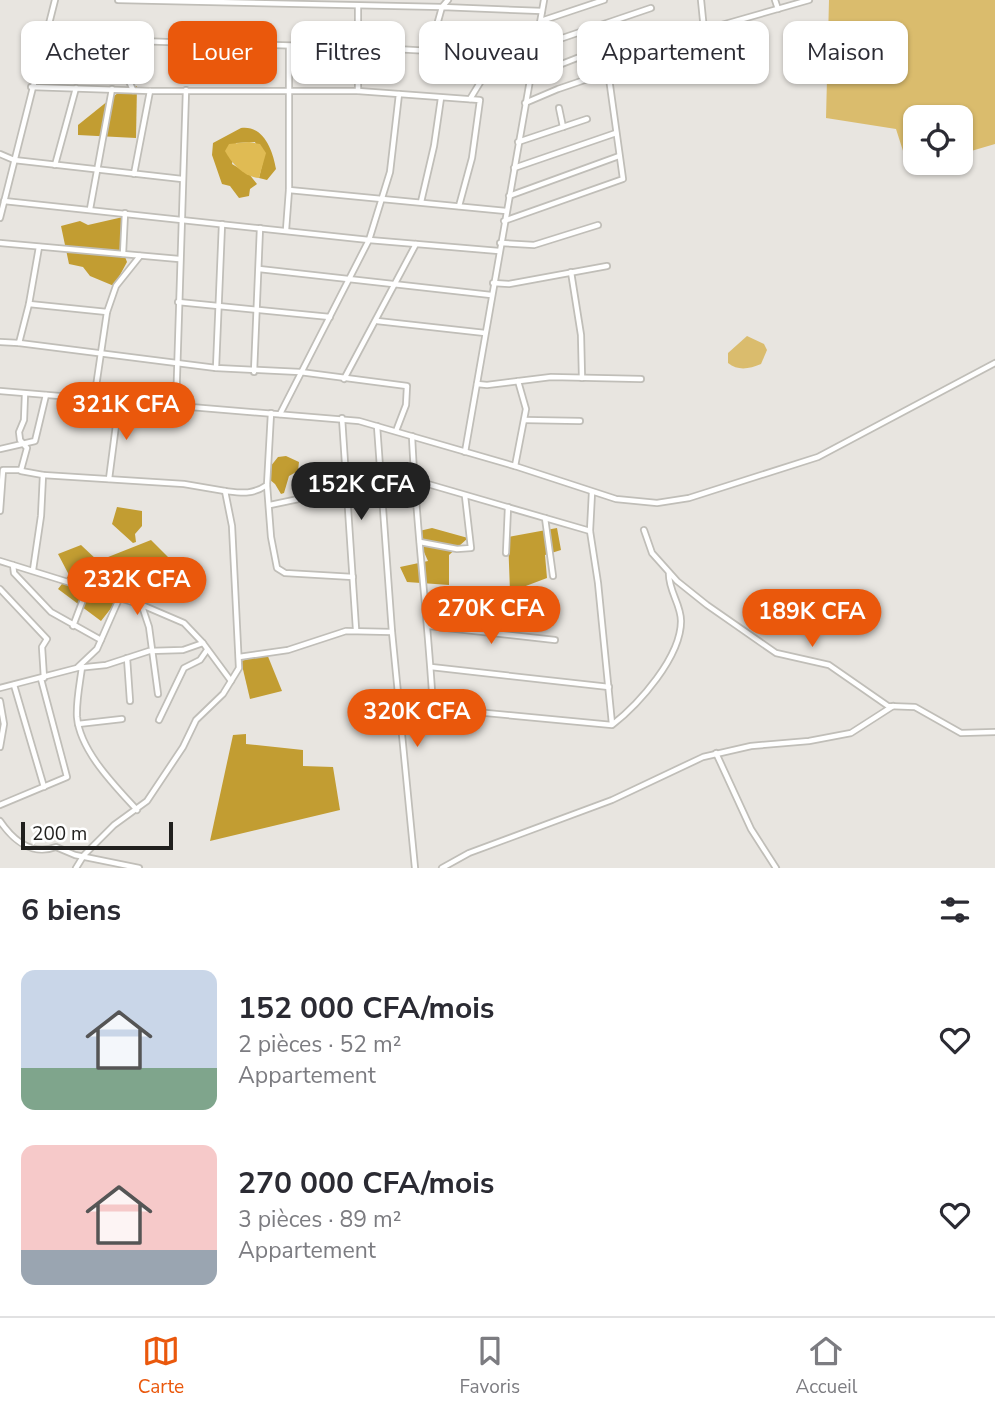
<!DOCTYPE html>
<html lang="fr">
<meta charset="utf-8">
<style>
body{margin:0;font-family:"Nunito Sans",sans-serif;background:#f2f2f3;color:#2b2b33;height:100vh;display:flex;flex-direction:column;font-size:26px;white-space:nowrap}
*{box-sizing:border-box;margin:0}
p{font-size:23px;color:#7c7c81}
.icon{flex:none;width:38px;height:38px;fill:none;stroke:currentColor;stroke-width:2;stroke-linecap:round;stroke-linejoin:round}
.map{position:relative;height:868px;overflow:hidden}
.details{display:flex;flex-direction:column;background:#fff;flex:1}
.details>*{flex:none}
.top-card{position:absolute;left:21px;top:21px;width:954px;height:63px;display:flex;gap:14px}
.controls{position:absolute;left:903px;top:105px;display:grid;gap:14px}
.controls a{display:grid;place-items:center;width:70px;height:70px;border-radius:14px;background:#fff;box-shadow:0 2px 5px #0004;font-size:35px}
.scale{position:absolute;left:21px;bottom:18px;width:152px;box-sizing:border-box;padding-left:7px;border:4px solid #201f1d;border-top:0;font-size:19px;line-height:24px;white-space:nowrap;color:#201f1d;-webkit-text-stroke:5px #fff;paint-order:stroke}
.price{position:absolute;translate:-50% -60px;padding:0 16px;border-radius:24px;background:#ea580c;color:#fff;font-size:23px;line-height:46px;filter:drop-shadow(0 2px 4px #0008)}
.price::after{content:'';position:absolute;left:50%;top:42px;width:21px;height:16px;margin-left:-10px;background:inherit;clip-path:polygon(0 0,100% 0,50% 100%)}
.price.selected{background:#222;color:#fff}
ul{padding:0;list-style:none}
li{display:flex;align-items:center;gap:21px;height:175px;padding:0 21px}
li span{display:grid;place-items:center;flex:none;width:196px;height:140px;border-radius:14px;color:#555}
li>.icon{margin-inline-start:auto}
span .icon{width:84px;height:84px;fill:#fffc;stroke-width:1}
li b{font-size:30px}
h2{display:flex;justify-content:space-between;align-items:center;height:84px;padding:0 21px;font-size:30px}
.tag{padding:0 24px;border-radius:14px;background:#fff;box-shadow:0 2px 5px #0004;font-size:24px;line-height:63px}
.tag.selected{background:#ea580c;color:#fff}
.tab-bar{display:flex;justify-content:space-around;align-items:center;height:98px;border-top:2px solid #e1e1e2;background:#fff;font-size:19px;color:#7c7c81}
.tab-bar a{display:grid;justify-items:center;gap:4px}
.tab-bar .selected{color:#ea580c}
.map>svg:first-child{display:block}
.green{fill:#dabc6d}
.forest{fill:#c29d32}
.water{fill:#e0bb53}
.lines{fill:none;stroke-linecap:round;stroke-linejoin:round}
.street-casing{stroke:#c0beb8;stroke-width:8}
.street{stroke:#fff;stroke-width:4.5}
</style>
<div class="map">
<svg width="995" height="868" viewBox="0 0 995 868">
<rect width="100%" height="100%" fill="#e8e5e0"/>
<g class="green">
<polygon points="829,0 995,0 995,144 961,154 961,117 915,117 915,154 904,154 896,129 826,118"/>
<path d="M747 336 764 344 767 350 761 364C749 369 738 371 728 363V353Z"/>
</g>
<g class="forest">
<polygon points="137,86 136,138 78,135 78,125 124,88"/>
<path d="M241 128C264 125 273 151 276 169L267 180 259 178 263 161 255 142 236 143 232 164 249 174 257 184 250 189 249 196 239 198 230 186 222 184 212 155 213 143Z"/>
<polygon points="123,217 124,233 120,243 127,262 114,286 90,276 83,267 69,264 61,226 80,221 88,225"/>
<polygon points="286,456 299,462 298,471 289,476 284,493 281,494 275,484 269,479 270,467 278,457"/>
<polygon points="117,507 142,511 142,526 135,534 136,542 133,543 112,524"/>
<polygon points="432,528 468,538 449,555 449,585 407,582 400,567 428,561 415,532"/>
<polygon points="557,528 561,550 545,555 547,578 510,592 508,537"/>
<polygon points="151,540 181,570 186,582 183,586 153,578 138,561 116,602 101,621 58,589 69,575 58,554 81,545 98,561"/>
<polygon points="267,654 282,691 250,699 241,661"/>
<polygon points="246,734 246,744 303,750 303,766 333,767 340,810 210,841 233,735"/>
</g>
<path class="water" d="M249 142 260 144 266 153 259 178C244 177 232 164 225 151L229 144Z"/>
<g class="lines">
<defs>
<g id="street">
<polyline points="118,0 442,7 448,0"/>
<polyline points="701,0 704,30"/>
<polyline points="775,0 778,9"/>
<polyline points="541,21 604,0"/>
<path d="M44 37C191 45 339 44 487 54"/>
<polyline points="111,41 133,90"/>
<polyline points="536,47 651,8"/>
<polyline points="430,50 442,7 542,11"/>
<polyline points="531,76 600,49 667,28"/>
<polyline points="31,87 150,91 358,91 399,94 390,172 369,240 280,414"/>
<polyline points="358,91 358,6"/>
<polyline points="399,94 480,100 472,158 459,206"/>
<polyline points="470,99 481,81 487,54 534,53"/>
<polyline points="525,103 558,89 652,57 704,30 809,0"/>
<polyline points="559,108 563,127"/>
<polyline points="518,142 587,119"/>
<polyline points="0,154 14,160 182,179"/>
<polyline points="55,165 76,88"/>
<polyline points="514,168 616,133"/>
<polyline points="134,174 150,91"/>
<polyline points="289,190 506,211"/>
<polyline points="509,196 619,156"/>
<polyline points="4,201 369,240 499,251"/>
<polyline points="421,202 434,146 441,98"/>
<polyline points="90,209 112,89"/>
<polyline points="0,218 55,0"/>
<polyline points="504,221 623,179 608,71"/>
<polyline points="286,230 289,190 289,46"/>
<polyline points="0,243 179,259"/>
<polyline points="500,243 534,245 598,225"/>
<polyline points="123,254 125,213"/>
<polyline points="259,269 491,295"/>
<polyline points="571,272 581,335 582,378"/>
<polyline points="493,283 509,284 607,266"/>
<polyline points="178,302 330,317"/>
<polyline points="29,304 39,247"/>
<polyline points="377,321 485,333"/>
<polyline points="0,342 19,343 29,304 107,312 116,286 140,256"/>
<polyline points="19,343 216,368 300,372 407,386 406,405 396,431"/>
<polyline points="216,368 222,224"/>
<polyline points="254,372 260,228"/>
<polyline points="344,379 416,244"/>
<polyline points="477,384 487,385 551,377 641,379"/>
<polyline points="0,391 359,421 518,467 616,499 657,503 689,498 818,457 995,363"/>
<polyline points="94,400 107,312"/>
<polyline points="176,407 186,90"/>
<polyline points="342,418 356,629"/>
<polyline points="525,420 580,421"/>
<polyline points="377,426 392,632 415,868"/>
<path d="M412 436C416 527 428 617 433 708L612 725C639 704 681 657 681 621 681 604 668 590 669 573"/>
<polyline points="0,449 35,441 46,395"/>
<polyline points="465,452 544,0"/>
<polyline points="515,466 526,409 518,381"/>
<polyline points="21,471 43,475 41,516 33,570"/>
<polyline points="43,475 184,484 225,491"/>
<polyline points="109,479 119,402"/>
<polyline points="414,480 590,531 592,492"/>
<polyline points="267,485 271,537 277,568 285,573 353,577"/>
<polyline points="270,505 308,497 345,497 380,483"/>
<polyline points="0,511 3,470 21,470 27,448 20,440 19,432 24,420 25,394"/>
<polyline points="545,518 553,576"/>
<polyline points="644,530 652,553 677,581 707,605 776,653 829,665 888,706 915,707 961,733 995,732"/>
<polyline points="590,531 598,583 612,724"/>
<polyline points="420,542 457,549 471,548 465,496"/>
<polyline points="506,553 508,507"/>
<polyline points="0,561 13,565 14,573 51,612 101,640"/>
<polyline points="13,565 142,605 184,623 203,643 231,681"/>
<polyline points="0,589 47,639 42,647 44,678"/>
<polyline points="142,606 149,627 158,694"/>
<polyline points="73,626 87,589"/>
<polyline points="429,626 555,640"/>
<polyline points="239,657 288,650 346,631 392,632"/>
<polyline points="127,658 130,701"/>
<polyline points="78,667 97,649 119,599"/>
<path d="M82 667C80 683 76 701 77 717 80 751 115 786 137 810"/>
<polyline points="431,667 609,687"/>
<polyline points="14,685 44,787"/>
<polyline points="0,688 77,668 106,665 149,651 183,650 203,643"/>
<polyline points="0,701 4,724 0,747"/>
<polyline points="159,720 184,668 200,660 207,650"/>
<polyline points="78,724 122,719"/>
<polyline points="716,753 751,829 776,868"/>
<polyline points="0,805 67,777 41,679"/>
<path d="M0 821C13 840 32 856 56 847L75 855 139 868"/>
<path d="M76 868 84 855 114 825 147 801 183 747 196 720 223 694 239 668 232 526 225 491C242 493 252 495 267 485L271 413"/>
<polyline points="442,868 469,853 612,800 703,757 751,746 809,741 851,733 893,706"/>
</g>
</defs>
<use href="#street" class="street-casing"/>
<use href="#street" class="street"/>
</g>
</svg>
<div class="controls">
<a><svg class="icon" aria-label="locate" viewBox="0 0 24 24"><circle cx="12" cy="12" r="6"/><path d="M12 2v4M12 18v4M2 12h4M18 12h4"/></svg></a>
</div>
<div class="scale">200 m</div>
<b class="price" style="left:126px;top:442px">321K CFA</b>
<b class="price selected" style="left:361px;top:522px">152K CFA</b>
<b class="price" style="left:137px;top:617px">232K CFA</b>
<b class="price" style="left:491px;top:646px">270K CFA</b>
<b class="price" style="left:812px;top:649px">189K CFA</b>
<b class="price" style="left:417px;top:749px">320K CFA</b>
<div class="top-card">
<a class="tag">Acheter</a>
<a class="tag selected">Louer</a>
<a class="tag">Filtres</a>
<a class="tag">Nouveau</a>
<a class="tag">Appartement</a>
<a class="tag">Maison</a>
</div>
</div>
<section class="details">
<h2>6 biens<svg class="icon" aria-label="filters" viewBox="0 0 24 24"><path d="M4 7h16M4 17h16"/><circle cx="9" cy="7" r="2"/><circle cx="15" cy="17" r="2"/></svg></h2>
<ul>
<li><span style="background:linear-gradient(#c9d6e8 70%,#7fa58c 0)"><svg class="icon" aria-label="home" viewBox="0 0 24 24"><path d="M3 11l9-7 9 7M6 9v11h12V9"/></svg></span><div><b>152 000 CFA/mois</b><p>2 pièces · 52 m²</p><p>Appartement</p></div><svg class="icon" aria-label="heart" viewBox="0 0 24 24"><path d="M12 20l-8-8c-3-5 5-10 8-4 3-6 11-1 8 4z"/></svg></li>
<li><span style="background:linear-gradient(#f6c9c9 75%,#9aa5b1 0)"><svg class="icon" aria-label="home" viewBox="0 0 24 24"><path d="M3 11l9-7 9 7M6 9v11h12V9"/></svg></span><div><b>270 000 CFA/mois</b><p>3 pièces · 89 m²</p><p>Appartement</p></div><svg class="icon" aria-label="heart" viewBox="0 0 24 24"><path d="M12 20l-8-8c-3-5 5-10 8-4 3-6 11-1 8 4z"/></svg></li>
</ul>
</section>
<nav class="tab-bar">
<a class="selected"><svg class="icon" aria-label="map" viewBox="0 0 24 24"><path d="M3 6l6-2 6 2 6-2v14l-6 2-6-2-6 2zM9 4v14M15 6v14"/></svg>Carte</a>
<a><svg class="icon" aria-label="saved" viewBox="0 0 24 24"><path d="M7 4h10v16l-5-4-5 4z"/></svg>Favoris</a>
<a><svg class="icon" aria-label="home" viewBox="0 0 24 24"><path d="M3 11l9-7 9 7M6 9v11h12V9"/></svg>Accueil</a>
</nav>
